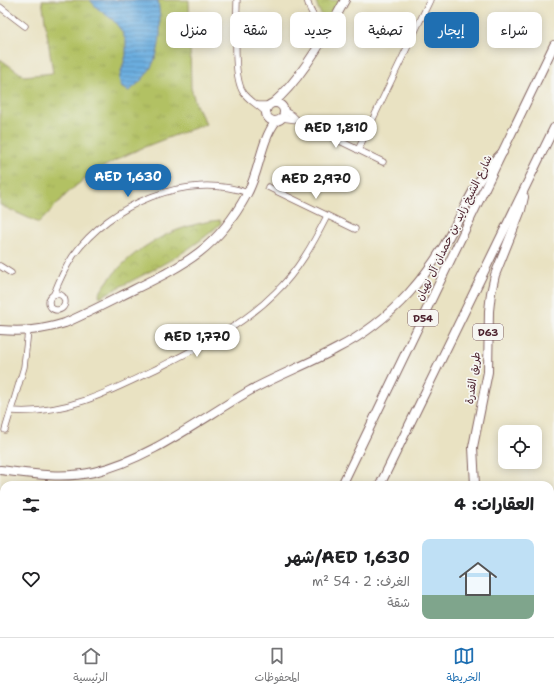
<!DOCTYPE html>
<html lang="ar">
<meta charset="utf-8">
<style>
body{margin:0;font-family:"Shantell Sans","Playpen Sans Arabic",sans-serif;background:#f2f2f2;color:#202124;direction:rtl;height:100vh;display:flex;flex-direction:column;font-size:15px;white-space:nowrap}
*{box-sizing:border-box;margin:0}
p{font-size:13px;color:#757577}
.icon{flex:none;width:22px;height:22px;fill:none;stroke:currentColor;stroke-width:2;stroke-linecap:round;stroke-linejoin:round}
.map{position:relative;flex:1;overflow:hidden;direction:ltr}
.panel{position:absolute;left:0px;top:481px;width:554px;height:156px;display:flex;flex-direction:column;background:#fff;border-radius:12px 12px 0 0;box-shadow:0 2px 10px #0003;direction:rtl}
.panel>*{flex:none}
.guide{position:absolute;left:12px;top:12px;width:530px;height:36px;direction:rtl;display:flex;gap:8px}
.controls{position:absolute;left:498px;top:425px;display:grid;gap:8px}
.controls a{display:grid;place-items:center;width:44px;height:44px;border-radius:8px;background:#fff;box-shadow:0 2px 10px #0003;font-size:20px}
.price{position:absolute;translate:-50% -34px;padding:0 9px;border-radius:14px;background:#fff;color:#222;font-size:13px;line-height:26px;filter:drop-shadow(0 1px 2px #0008)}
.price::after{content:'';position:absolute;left:50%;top:24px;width:12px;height:9px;margin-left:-6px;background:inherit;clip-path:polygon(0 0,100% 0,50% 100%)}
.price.selected{background:#1f6fb2;color:#fff}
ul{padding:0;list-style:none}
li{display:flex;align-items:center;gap:12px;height:100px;padding:0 20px}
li+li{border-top:1px solid #e0e0e0}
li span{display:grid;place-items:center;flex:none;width:112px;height:80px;border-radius:8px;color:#555}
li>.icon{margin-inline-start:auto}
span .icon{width:48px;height:48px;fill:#fffc;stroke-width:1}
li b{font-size:17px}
h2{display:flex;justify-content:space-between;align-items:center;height:48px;padding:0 20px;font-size:17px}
.tag{padding:0 14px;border-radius:8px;background:#fff;box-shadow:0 2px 10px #0003;font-size:14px;line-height:36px}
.tag.selected{background:#1f6fb2;color:#fff}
.tab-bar{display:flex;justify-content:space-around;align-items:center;height:56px;border-top:1px solid #e0e0e0;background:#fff;font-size:11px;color:#757577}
.tab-bar a{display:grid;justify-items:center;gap:2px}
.tab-bar .selected{color:#1f6fb2}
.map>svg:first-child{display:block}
.grass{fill:url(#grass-tufts);stroke:#7e7048}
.park{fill:url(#park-crowns);stroke:#7e7048}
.water{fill:url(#water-rules);stroke:#5a6685}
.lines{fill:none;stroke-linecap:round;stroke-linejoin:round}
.street-casing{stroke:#826360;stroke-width:7}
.secondary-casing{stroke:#826360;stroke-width:10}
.primary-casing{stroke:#826360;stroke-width:10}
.street{stroke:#fff;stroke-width:5.5}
.secondary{stroke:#fff;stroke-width:8}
.primary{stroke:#fff;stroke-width:8}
.labels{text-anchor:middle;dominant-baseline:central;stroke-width:3.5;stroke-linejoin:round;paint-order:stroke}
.shield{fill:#f6f6f2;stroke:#7e6067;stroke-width:1}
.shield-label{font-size:10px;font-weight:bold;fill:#4a1f2b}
.street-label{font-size:11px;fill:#4a1f2b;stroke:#f6f6f2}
</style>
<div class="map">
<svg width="554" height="637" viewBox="0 0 554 637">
<defs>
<pattern id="grass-tufts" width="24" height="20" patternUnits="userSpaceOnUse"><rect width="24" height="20" fill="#b2c164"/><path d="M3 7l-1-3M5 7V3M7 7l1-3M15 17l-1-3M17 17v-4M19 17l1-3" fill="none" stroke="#9ba557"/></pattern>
<pattern id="park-crowns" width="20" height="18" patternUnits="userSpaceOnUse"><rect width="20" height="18" fill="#b2c164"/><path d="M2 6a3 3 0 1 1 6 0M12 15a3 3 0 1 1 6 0" fill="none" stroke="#9ba557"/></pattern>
<pattern id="water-rules" width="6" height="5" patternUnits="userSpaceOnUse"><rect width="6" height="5" fill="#6baddf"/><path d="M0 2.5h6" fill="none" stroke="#5a8cb5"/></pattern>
</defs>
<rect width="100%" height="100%" fill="#f6f6f2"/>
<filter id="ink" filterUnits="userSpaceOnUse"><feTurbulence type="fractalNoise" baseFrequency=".025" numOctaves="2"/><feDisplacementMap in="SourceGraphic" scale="8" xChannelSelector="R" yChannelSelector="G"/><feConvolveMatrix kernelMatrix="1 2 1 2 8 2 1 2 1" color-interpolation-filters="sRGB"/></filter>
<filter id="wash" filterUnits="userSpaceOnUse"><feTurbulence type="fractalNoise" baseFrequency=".012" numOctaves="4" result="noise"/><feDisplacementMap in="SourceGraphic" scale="16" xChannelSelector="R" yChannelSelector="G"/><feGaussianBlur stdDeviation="0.9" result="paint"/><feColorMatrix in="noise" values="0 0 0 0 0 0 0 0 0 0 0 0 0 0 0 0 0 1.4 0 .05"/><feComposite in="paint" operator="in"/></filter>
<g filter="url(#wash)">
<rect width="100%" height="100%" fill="#e9e2c2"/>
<path class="grass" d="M42 0H189L191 88 196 105 206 124C163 140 114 155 77 185 63 196 51 211 39 223L0 205V59L24 76 53 73Z"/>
<g class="park">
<path d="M316 0H344L333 19 326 21C321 15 317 8 316 0Z"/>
<path d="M220 220 221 223C186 256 142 275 100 297L99 294C124 252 171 225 220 220Z"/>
</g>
<path class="water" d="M90 0H158C163 37 162 67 129 91L122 88 119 79 126 55V41L121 30 113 20 97 8Z"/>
</g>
<g filter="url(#ink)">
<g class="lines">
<defs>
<g id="street">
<path d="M237 0C237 22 232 75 243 92 249 101 259 105 266 113"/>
<path d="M307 0C310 13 317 23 327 32"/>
<polyline points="0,7 25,26"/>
<polyline points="258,105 269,105"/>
<polyline points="284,111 292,115 297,120"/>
<polyline points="282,118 297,120 383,162"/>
<polyline points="358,150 430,0"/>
<polyline points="268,187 355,229"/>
<polyline points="0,266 11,273"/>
<circle cx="57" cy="302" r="8"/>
<path d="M54 294C59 281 65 268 73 256 110 204 187 171 248 193"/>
<path d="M12 411C66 415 113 390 160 367 201 346 242 326 275 293 298 271 313 244 327 216"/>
<polyline points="5,430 24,367 28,331"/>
</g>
<g id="secondary">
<circle cx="275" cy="112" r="9"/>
<path d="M273 103C301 80 328 32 345 0"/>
<path d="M0 330C24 332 42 330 65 323 88 313 111 301 133 290 186 264 218 248 247 194 260 171 260 142 276 121"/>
</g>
<g id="primary">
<path d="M0 470C31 474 63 479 94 472 150 459 202 418 251 390 279 375 308 364 336 349 364 335 388 316 409 293 425 275 441 253 452 231 469 201 477 176 503 152"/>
<polyline points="342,485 554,45"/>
<polyline points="380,485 554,128"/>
<polyline points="475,485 473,447 488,372 489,311 491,293 495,275 521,210 524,197"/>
<polyline points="0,517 4,517"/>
<polyline points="0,526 4,527"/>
<polyline points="550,584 554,587"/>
<polyline points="550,622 554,623"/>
<polyline points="550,632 554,633"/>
<polyline points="507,633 528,637"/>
<polyline points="269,637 271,633"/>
<polyline points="306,637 308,633"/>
<polyline points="431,637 453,633"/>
</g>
</defs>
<use href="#street" class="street-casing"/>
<use href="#secondary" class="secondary-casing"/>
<use href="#primary" class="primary-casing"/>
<use href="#street" class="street"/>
<use href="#secondary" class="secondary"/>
<use href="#primary" class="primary"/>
</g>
</g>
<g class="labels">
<g class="shield">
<rect x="408" y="310" width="30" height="16" rx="3"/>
<rect x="473" y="324" width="30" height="16" rx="3"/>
</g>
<g class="shield-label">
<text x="423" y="318">D54</text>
<text x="488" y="332">D63</text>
</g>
<g class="street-label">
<text transform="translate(454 228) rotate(-64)">شارع الشيخ زايد بن حمدان آل نهيان</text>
<text transform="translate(473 378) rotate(-82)">طريق القدرة</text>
</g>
</g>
</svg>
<div class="controls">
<a><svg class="icon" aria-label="locate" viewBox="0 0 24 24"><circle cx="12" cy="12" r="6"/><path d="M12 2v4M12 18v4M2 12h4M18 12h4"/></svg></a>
</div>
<b class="price" style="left:336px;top:149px">AED 1,810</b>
<b class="price selected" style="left:128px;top:198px">AED 1,630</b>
<b class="price" style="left:316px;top:200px">AED 2,970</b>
<b class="price" style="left:197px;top:358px">AED 1,770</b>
<div class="guide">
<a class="tag">شراء</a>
<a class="tag selected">إيجار</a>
<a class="tag">تصفية</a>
<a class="tag">جديد</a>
<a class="tag">شقة</a>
<a class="tag">منزل</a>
</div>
<section class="panel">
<h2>العقارات: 4<svg class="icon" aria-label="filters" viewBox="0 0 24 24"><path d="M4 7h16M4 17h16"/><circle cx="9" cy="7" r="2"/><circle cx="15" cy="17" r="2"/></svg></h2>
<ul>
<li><span style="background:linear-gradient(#bfe0f5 70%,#7fa58c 0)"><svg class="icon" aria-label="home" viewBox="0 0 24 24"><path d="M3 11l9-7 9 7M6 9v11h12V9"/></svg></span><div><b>AED 1,630/شهر</b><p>الغرف: 2 · 54 m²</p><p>شقة</p></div><svg class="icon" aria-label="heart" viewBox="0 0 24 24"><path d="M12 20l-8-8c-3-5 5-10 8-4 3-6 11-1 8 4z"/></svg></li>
</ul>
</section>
</div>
<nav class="tab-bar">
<a class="selected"><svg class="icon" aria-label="map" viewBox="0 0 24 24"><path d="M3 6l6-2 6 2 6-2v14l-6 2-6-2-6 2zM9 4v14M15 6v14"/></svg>الخريطة</a>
<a><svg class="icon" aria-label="saved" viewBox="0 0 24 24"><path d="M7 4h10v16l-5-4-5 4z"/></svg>المحفوظات</a>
<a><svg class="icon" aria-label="home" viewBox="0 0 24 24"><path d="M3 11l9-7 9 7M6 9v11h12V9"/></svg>الرئيسية</a>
</nav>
